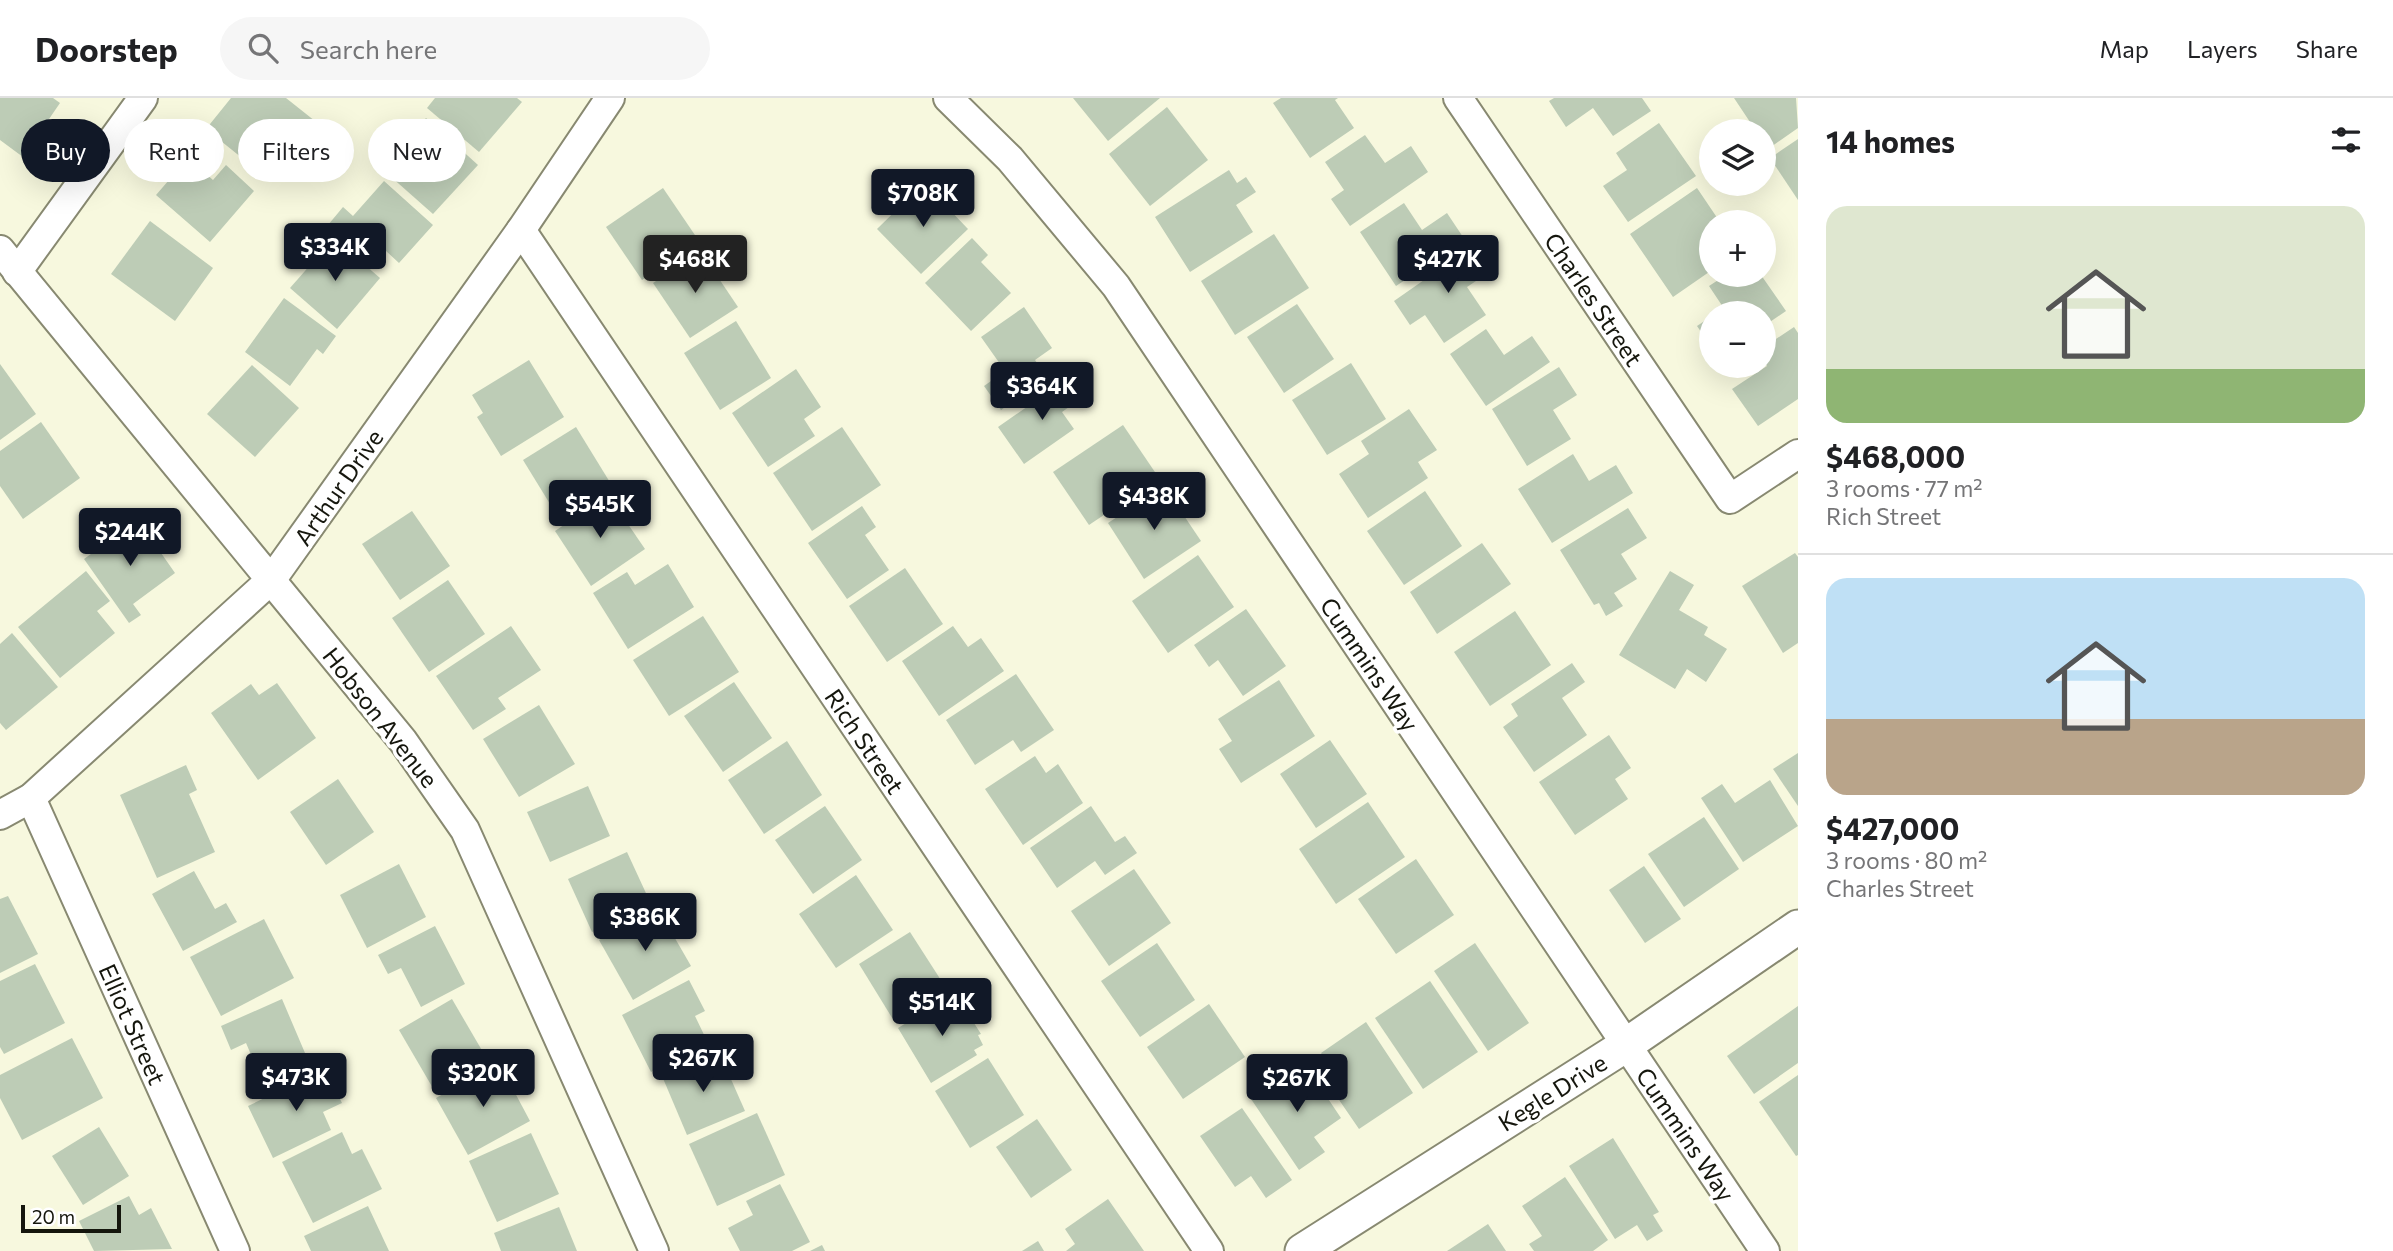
<!DOCTYPE html>
<meta charset="utf-8">
<style>
body{margin:0;font-family:Commissioner,sans-serif;background:#f6f6f6;color:#202124;height:100vh;display:flex;flex-direction:column;font-size:26px;white-space:nowrap}
*{box-sizing:border-box;margin:0}
p{font-size:23px;color:#757577}
.icon{flex:none;width:38px;height:38px;fill:none;stroke:currentColor;stroke-width:2;stroke-linecap:round;stroke-linejoin:round}
.map{position:relative;flex:1;overflow:hidden}
.drawer{display:flex;flex-direction:column;background:#fff;width:595px}
.drawer>*{flex:none}
.banner{position:absolute;left:21px;top:21px;width:665px;height:63px;display:flex;gap:14px}
.tools{position:absolute;left:1699px;top:21px;display:grid;gap:14px}
.tools a{display:grid;place-items:center;width:77px;height:77px;border-radius:50%;background:#fff;box-shadow:0 7px 28px #0002;font-size:35px}
.scale{position:absolute;left:21px;bottom:18px;width:100px;box-sizing:border-box;padding-left:7px;border:4px solid #15160d;border-top:0;font-size:19px;line-height:24px;white-space:nowrap;color:#15160d;-webkit-text-stroke:5px #fff;paint-order:stroke}
.price{position:absolute;translate:-50% -60px;padding:0 16px;border-radius:7px;background:#111827;color:#fff;font-size:23px;line-height:46px;filter:drop-shadow(0 2px 4px #0008)}
.price::after{content:'';position:absolute;left:50%;top:42px;width:21px;height:16px;margin-left:-10px;background:inherit;clip-path:polygon(0 0,100% 0,50% 100%)}
.price.current{background:#222;color:#fff}
ul{padding:0;list-style:none}
li{display:grid;align-content:center;gap:14px;height:371px;padding:0 28px}
li+li{border-top:2px solid #e0e0e0}
li span{display:grid;place-items:center;height:217px;border-radius:21px;color:#555}
li>.icon{margin-inline-start:auto}
span .icon{width:126px;height:126px;fill:#fffc;stroke-width:1}
li b{font-size:30px}
h2{display:flex;justify-content:space-between;align-items:center;height:84px;padding:0 28px;font-size:30px}
.tag{padding:0 24px;border-radius:32px;background:#fff;box-shadow:0 7px 28px #0002;font-size:24px;line-height:63px}
.tag.current{background:#111827;color:#fff}
header{display:flex;align-items:center;gap:42px;box-sizing:border-box;height:98px;padding:0 35px;background:#fff;border-bottom:2px solid #e0e0e0}
header strong{font-size:33px}
nav{display:flex;gap:38px;margin-inline-start:auto;font-size:24px}
.search{width:490px;height:63px;background:#f6f6f6;display:flex;align-items:center;gap:18px;box-sizing:border-box;padding:0 24px;border-radius:38px;color:#757577;font-size:26px}
main{display:flex;flex:1;min-height:0}
.map>svg:first-child{display:block}
.building{fill:#bdccb6}
.lines{fill:none;stroke-linecap:round;stroke-linejoin:round}
.minor-casing{stroke:#888971;stroke-width:32}
.tertiary-casing{stroke:#888971;stroke-width:37}
.minor{stroke:#fff;stroke-width:28}
.tertiary{stroke:#fff;stroke-width:33}
.labels{text-anchor:middle;dominant-baseline:central;stroke-width:7;stroke-linejoin:round;paint-order:stroke}
.street-label{font-size:24px;fill:#15160d;stroke:#fff}
</style>
<header>
<strong>Doorstep</strong>
<div class="search"><svg class="icon" aria-label="search" viewBox="0 0 24 24"><circle cx="10" cy="10" r="6"/><path d="M15 15l6 6"/></svg>Search here</div>
<nav><a>Map</a><a>Layers</a><a>Share</a></nav>
</header>
<main>
<div class="map">
<svg width="1798" height="1153" viewBox="0 0 1798 1153">
<rect width="100%" height="100%" fill="#f7f8de"/>
<g class="building">
<polygon points="0,0 53,0 60,5 23,59 0,42"/>
<polygon points="231,0 286,0 320,27 287,68 280,63 267,80 206,31"/>
<polygon points="435,0 517,0 522,4 479,54 427,10"/>
<polygon points="1073,0 1160,0 1108,43"/>
<polygon points="1281,0 1338,0 1335,2 1354,30 1310,60 1273,5"/>
<polygon points="1554,0 1642,0 1651,13 1613,38 1593,10 1566,29 1549,3"/>
<polygon points="1734,0 1796,0 1798,30 1768,51 1764,44 1764,33 1756,33"/>
<polygon points="1167,9 1208,62 1150,108 1109,56"/>
<polygon points="426,20 478,67 433,116 381,70"/>
<polygon points="1659,25 1696,78 1628,124 1603,88 1627,72 1616,55"/>
<polygon points="1365,37 1385,65 1411,48 1428,74 1350,128 1331,101 1344,92 1325,64"/>
<polygon points="1798,41 1798,102 1770,60"/>
<polygon points="188,60 213,82 226,67 254,93 210,144 156,97"/>
<polygon points="1229,72 1237,85 1246,79 1256,94 1236,107 1253,134 1190,174 1155,119"/>
<polygon points="384,83 433,127 399,165 372,140 359,154 328,127 343,109 353,118"/>
<polygon points="924,85 968,131 921,176 877,131"/>
<polygon points="663,90 699,143 642,182 606,129"/>
<polygon points="1697,90 1720,124 1712,124 1712,172 1673,199 1630,136"/>
<polygon points="1404,105 1422,132 1447,115 1465,142 1396,188 1360,134"/>
<polygon points="150,123 213,170 175,223 111,176"/>
<polygon points="1274,136 1309,190 1235,237 1201,183"/>
<polygon points="334,140 380,180 337,231 290,190"/>
<polygon points="972,140 988,157 981,164 1011,195 971,233 925,185"/>
<polygon points="1477,145 1494,171 1467,189 1486,217 1444,245 1425,217 1410,227 1394,203"/>
<polygon points="701,154 738,209 690,240 653,185"/>
<polygon points="1726,177 1761,177 1786,213 1764,228 1764,215 1715,215 1723,209 1709,188"/>
<polygon points="284,200 336,238 323,256 317,251 290,288 245,254"/>
<polygon points="1297,206 1334,261 1284,295 1247,239"/>
<polygon points="1024,209 1052,250 1035,262 1047,279 1001,312 984,288 1005,273 981,239"/>
<polygon points="1712,218 1712,250 1697,228"/>
<polygon points="736,223 771,280 720,312 684,255"/>
<polygon points="1794,229 1798,235 1798,301 1758,328 1732,291 1767,268 1764,263 1764,249"/>
<polygon points="1486,231 1504,257 1532,238 1550,264 1486,308 1450,256"/>
<polygon points="529,262 564,319 501,358 477,319 483,315 472,297"/>
<polygon points="1351,265 1386,321 1327,357 1292,302"/>
<polygon points="0,266 36,316 0,342"/>
<polygon points="252,267 299,310 255,359 207,316"/>
<polygon points="1559,269 1577,297 1553,312 1571,341 1527,368 1492,311"/>
<polygon points="796,271 821,309 804,321 815,338 768,369 732,315"/>
<polygon points="1070,279 1083,299 1062,314 1074,331 1024,366 998,329"/>
<polygon points="1409,311 1437,352 1418,364 1428,380 1368,420 1339,376 1369,356 1361,343"/>
<polygon points="41,324 80,380 23,421 0,388 0,353"/>
<polygon points="1123,327 1159,380 1089,427 1053,374"/>
<polygon points="576,329 611,386 558,419 523,362"/>
<polygon points="842,329 881,387 812,433 773,375"/>
<polygon points="1573,356 1589,383 1616,367 1633,395 1552,445 1518,391"/>
<polygon points="1164,388 1201,443 1144,481 1108,425"/>
<polygon points="1425,393 1462,448 1404,487 1367,433"/>
<polygon points="608,397 645,451 591,488 555,433"/>
<polygon points="862,408 876,429 865,437 889,472 847,501 808,445"/>
<polygon points="1628,410 1647,440 1621,456 1637,481 1614,495 1623,508 1606,518 1599,505 1594,507 1560,452"/>
<polygon points="412,413 450,468 400,502 362,446"/>
<polygon points="138,422 175,475 133,506 141,517 129,525 84,461"/>
<polygon points="1482,445 1511,486 1437,536 1410,494"/>
<polygon points="1795,455 1798,459 1798,545 1783,555 1742,488"/>
<polygon points="1198,457 1234,509 1168,555 1132,503"/>
<polygon points="668,466 694,509 628,551 593,495 627,474 635,487"/>
<polygon points="905,470 943,526 887,564 849,508"/>
<polygon points="86,473 110,503 97,513 115,535 60,580 18,529"/>
<polygon points="1670,473 1694,487 1679,512 1708,529 1704,537 1727,551 1706,584 1687,571 1675,591 1619,557"/>
<polygon points="448,482 485,536 429,574 392,520"/>
<polygon points="1246,511 1286,568 1243,598 1218,562 1209,569 1194,547"/>
<polygon points="1515,513 1551,567 1490,608 1454,554"/>
<polygon points="703,518 739,574 669,618 633,562"/>
<polygon points="511,528 541,572 498,600 506,611 473,632 436,578"/>
<polygon points="953,528 968,549 981,540 1004,573 939,618 902,563"/>
<polygon points="12,535 58,589 6,632 0,625 0,546"/>
<polygon points="1572,565 1585,584 1562,600 1587,637 1534,674 1503,629 1518,618 1511,606"/>
<polygon points="1016,576 1054,632 1021,654 1013,642 975,667 946,622"/>
<polygon points="1279,582 1315,638 1241,685 1219,651 1232,643 1218,621"/>
<polygon points="734,584 772,640 723,674 684,618"/>
<polygon points="277,585 316,640 258,682 211,615 251,586 259,597"/>
<polygon points="539,607 575,666 519,699 483,641"/>
<polygon points="1609,637 1631,670 1615,681 1628,701 1575,737 1539,684"/>
<polygon points="1330,642 1367,696 1316,730 1280,676"/>
<polygon points="787,643 822,697 764,736 728,682"/>
<polygon points="1798,655 1798,708 1773,671"/>
<polygon points="1035,658 1046,675 1058,666 1083,705 1023,747 985,691"/>
<polygon points="186,667 197,692 189,696 215,754 157,780 120,697"/>
<polygon points="338,681 374,734 326,767 290,714"/>
<polygon points="1770,682 1798,728 1743,764 1701,700 1722,686 1735,705"/>
<polygon points="588,688 610,738 550,764 527,714"/>
<polygon points="1368,704 1405,759 1336,806 1299,751"/>
<polygon points="825,708 862,762 813,796 775,742"/>
<polygon points="1091,708 1115,744 1125,738 1137,755 1105,777 1095,763 1057,790 1030,750"/>
<polygon points="1704,719 1739,771 1684,809 1648,756"/>
<polygon points="627,754 651,806 592,834 568,781"/>
<polygon points="1416,761 1454,817 1396,856 1358,801"/>
<polygon points="399,766 426,819 367,850 340,797"/>
<polygon points="1644,768 1681,821 1645,845 1609,792"/>
<polygon points="1134,771 1171,825 1109,868 1071,813"/>
<polygon points="194,773 215,811 226,805 237,824 183,853 152,796"/>
<polygon points="856,777 893,832 836,870 799,816"/>
<polygon points="8,798 38,856 0,875 0,801"/>
<polygon points="657,809 691,868 633,902 599,842"/>
<polygon points="264,821 294,880 221,918 190,859"/>
<polygon points="435,828 465,886 421,909 401,870 388,876 378,857"/>
<polygon points="910,834 946,890 894,923 859,866"/>
<polygon points="1157,845 1195,902 1140,939 1101,883"/>
<polygon points="1475,845 1529,925 1488,953 1434,873"/>
<polygon points="35,866 65,925 4,956 0,949 0,883"/>
<polygon points="689,882 705,913 695,918 708,945 651,974 622,917"/>
<polygon points="1430,883 1478,954 1423,991 1375,920"/>
<polygon points="955,895 981,936 978,937 983,947 974,952 977,957 931,985 898,930"/>
<polygon points="282,901 308,962 262,982 246,945 231,952 221,928"/>
<polygon points="452,901 487,961 434,992 399,932"/>
<polygon points="1209,906 1245,959 1183,1001 1147,949"/>
<polygon points="1798,908 1798,965 1754,996 1727,958"/>
<polygon points="1366,924 1413,995 1359,1031 1322,977 1331,971 1321,955"/>
<polygon points="72,940 103,1000 22,1042 0,1000 0,977"/>
<polygon points="719,954 745,1013 687,1037 662,978"/>
<polygon points="988,960 1024,1017 970,1050 935,993"/>
<polygon points="499,965 530,1023 468,1057 436,1000"/>
<polygon points="1304,965 1341,1020 1314,1039 1325,1054 1299,1072 1251,1001"/>
<polygon points="325,971 342,1005 323,1014 331,1032 273,1060 248,1008"/>
<polygon points="1798,977 1798,1057 1796,1058 1759,1004"/>
<polygon points="1242,1010 1292,1082 1266,1100 1251,1078 1235,1089 1200,1038"/>
<polygon points="757,1015 785,1077 717,1108 689,1046"/>
<polygon points="1037,1021 1072,1072 1031,1100 996,1049"/>
<polygon points="99,1029 129,1078 83,1107 52,1058"/>
<polygon points="342,1034 352,1056 362,1051 382,1091 313,1125 282,1064"/>
<polygon points="531,1035 559,1096 497,1124 469,1063"/>
<polygon points="1613,1040 1659,1114 1653,1117 1663,1133 1647,1143 1637,1127 1615,1141 1569,1068"/>
<polygon points="1565,1079 1608,1142 1593,1153 1534,1153 1529,1146 1542,1138 1522,1108"/>
<polygon points="780,1086 810,1144 792,1153 740,1153 728,1130 753,1117 746,1103"/>
<polygon points="129,1098 139,1117 151,1110 172,1151 94,1153 79,1123"/>
<polygon points="1108,1101 1144,1153 1066,1153 1075,1146 1065,1131"/>
<polygon points="368,1108 389,1153 311,1153 304,1138"/>
<polygon points="559,1109 577,1153 501,1153 494,1135"/>
<polygon points="1488,1126 1506,1153 1447,1153"/>
<polygon points="1038,1143 1044,1153 1022,1153"/>
<polygon points="822,1147 825,1153 810,1153"/>
</g>
<g class="lines">
<defs>
<g id="minor">
<polyline points="948,0 1010,61 1116,188 1765,1153"/>
<polyline points="1458,0 1730,401 1798,356"/>
<polyline points="521,132 1209,1153"/>
<polyline points="0,152 403,643 465,732 654,1153"/>
<polyline points="17,174 143,0"/>
<polyline points="31,700 235,1153"/>
<polyline points="0,717 31,700 272,481 521,132 610,0"/>
</g>
<polyline id="tertiary" points="1302,1153 1626,947 1798,829"/>
</defs>
<use href="#minor" class="minor-casing"/>
<use href="#tertiary" class="tertiary-casing"/>
<use href="#minor" class="minor"/>
<use href="#tertiary" class="tertiary"/>
</g>
<g class="labels">
<g class="street-label">
<text transform="translate(1594 201) rotate(56)">Charles Street</text>
<text transform="translate(338 389) rotate(-55)">Arthur Drive</text>
<text transform="translate(1370 566) rotate(56)">Cummins Way</text>
<text transform="translate(381 619) rotate(52)">Hobson Avenue</text>
<text transform="translate(865 643) rotate(56)">Rich Street</text>
<text transform="translate(133 926) rotate(66)">Elliot Street</text>
<text transform="translate(1552 994) rotate(-32)">Kegle Drive</text>
<text transform="translate(1686 1036) rotate(56)">Cummins Way</text>
</g>
</g>
</svg>
<div class="tools">
<a><svg class="icon" aria-label="layers" viewBox="0 0 24 24"><path d="M12 4l9 5-9 5-9-5zM3 14l9 5 9-5"/></svg></a>
<a>+</a>
<a>−</a>
</div>
<div class="scale">20 m</div>
<b class="price" style="left:923px;top:131px">$708K</b>
<b class="price" style="left:335px;top:185px">$334K</b>
<b class="price current" style="left:695px;top:197px">$468K</b>
<b class="price" style="left:1448px;top:197px">$427K</b>
<b class="price" style="left:1042px;top:324px">$364K</b>
<b class="price" style="left:1154px;top:434px">$438K</b>
<b class="price" style="left:600px;top:442px">$545K</b>
<b class="price" style="left:130px;top:470px">$244K</b>
<b class="price" style="left:645px;top:855px">$386K</b>
<b class="price" style="left:942px;top:940px">$514K</b>
<b class="price" style="left:703px;top:996px">$267K</b>
<b class="price" style="left:483px;top:1011px">$320K</b>
<b class="price" style="left:296px;top:1015px">$473K</b>
<b class="price" style="left:1297px;top:1016px">$267K</b>
<div class="banner">
<a class="tag current">Buy</a>
<a class="tag">Rent</a>
<a class="tag">Filters</a>
<a class="tag">New</a>
</div>
</div>
<section class="drawer">
<h2>14 homes<svg class="icon" aria-label="filters" viewBox="0 0 24 24"><path d="M4 7h16M4 17h16"/><circle cx="9" cy="7" r="2"/><circle cx="15" cy="17" r="2"/></svg></h2>
<ul>
<li><span style="background:linear-gradient(#dfe7d0 75%,#8fb573 0)"><svg class="icon" aria-label="home" viewBox="0 0 24 24"><path d="M3 11l9-7 9 7M6 9v11h12V9"/></svg></span><div><b>$468,000</b><p>3 rooms · 77 m²</p><p>Rich Street</p></div></li>
<li><span style="background:linear-gradient(#bfe0f5 65%,#b9a48a 0)"><svg class="icon" aria-label="home" viewBox="0 0 24 24"><path d="M3 11l9-7 9 7M6 9v11h12V9"/></svg></span><div><b>$427,000</b><p>3 rooms · 80 m²</p><p>Charles Street</p></div></li>
</ul>
</section>
</main>
